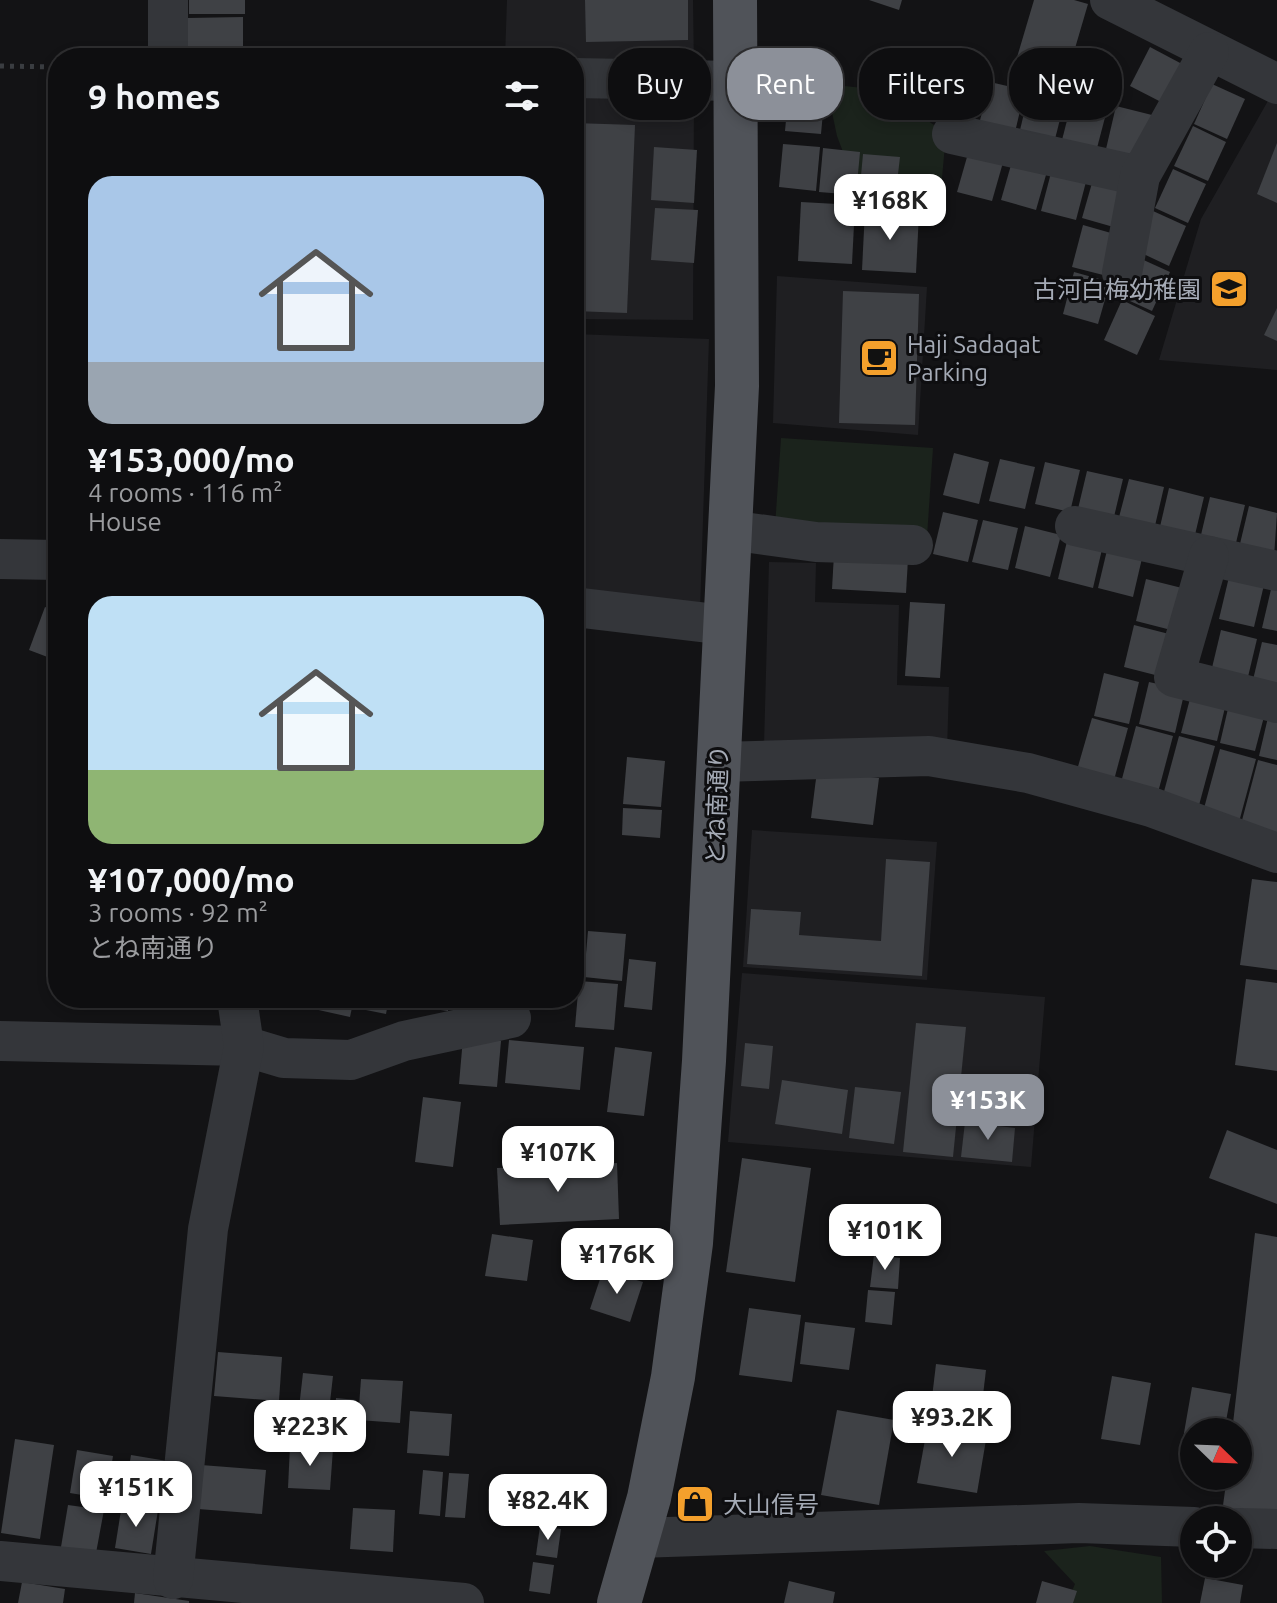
<!DOCTYPE html>
<meta charset="utf-8">
<style>
body{margin:0;font-family:Ubuntu,"Noto Sans JP",sans-serif;background:#1c1c1e;color:#f1f3f6;height:100vh;display:flex;flex-direction:column;font-size:30px;white-space:nowrap}
*{box-sizing:border-box;margin:0}
p{font-size:26px;color:#9b9c9f}
.icon{flex:none;width:44px;height:44px;fill:none;stroke:currentColor;stroke-width:2;stroke-linecap:round;stroke-linejoin:round}
.map{position:relative;flex:1;overflow:hidden}
.details{position:absolute;left:48px;top:48px;width:536px;height:960px;display:flex;flex-direction:column;background:#0e0e10;border-radius:32px;box-shadow:0 4px 12px #0003,0 0 0 2px #2e2e30}
.details>*{flex:none}
.hud{position:absolute;left:608px;top:48px;width:548px;height:72px;display:flex;gap:16px}
.needle{width:52px;rotate:113deg}
.controls{position:absolute;left:1180px;top:1418px;display:grid;gap:16px}
.controls a{display:grid;place-items:center;width:72px;height:72px;border-radius:50%;background:#0e0e10;box-shadow:0 4px 12px #0003,0 0 0 2px #2e2e30;font-size:40px}
.price{position:absolute;translate:-50% -68px;padding:0 18px;border-radius:16px;background:#fff;color:#222;font-size:26px;line-height:52px;filter:drop-shadow(0 2px 4px #0008)}
.price::after{content:'';position:absolute;left:50%;top:48px;width:24px;height:18px;margin-left:-12px;background:inherit;clip-path:polygon(0 0,100% 0,50% 100%)}
.price.active{background:#8c9099;color:#fff}
ul{padding:0;list-style:none}
li{display:grid;align-content:center;gap:16px;height:424px;padding:0 40px}
li span{display:grid;place-items:center;height:248px;border-radius:24px;color:#555}
li>.icon{margin-inline-start:auto}
span .icon{width:144px;height:144px;fill:#fffc;stroke-width:1}
li b{font-size:34px}
h2{display:flex;justify-content:space-between;align-items:center;height:96px;padding:0 40px;font-size:34px}
.chip{padding:0 28px;border-radius:32px;background:#0e0e10;box-shadow:0 4px 12px #0003,0 0 0 2px #2e2e30;font-size:28px;line-height:72px}
.chip.active{background:#8c9099;color:#fff}
.map>svg:first-child{display:block}
.built{fill:#1f1f22}
.green{fill:#1b231c}
.building{fill:#3f4145}
.lines{fill:none;stroke-linecap:round;stroke-linejoin:round}
.path{stroke:#3a3d41;stroke-width:5;stroke-dasharray:4 6;stroke-linecap:butt}
.minor{stroke:#34363a;stroke-width:40}
.major{stroke:#505359;stroke-width:44}
.labels{text-anchor:middle;dominant-baseline:central;stroke-width:6;stroke-linejoin:round;paint-order:stroke}
.poi-label{font-size:24px;fill:#a5abb6;stroke:#0e0e10;text-anchor:start}
.street-label{font-size:24px;fill:#a5abb6;stroke:#0e0e10}
</style>
<div class="map">
<svg width="1277" height="1603" viewBox="0 0 1277 1603">
<rect width="100%" height="100%" fill="#131315"/>
<g class="built">
<polygon points="507,0 693,0 694,70 574,66 574,58 505,58"/>
<polygon points="1277,85 1277,370 1159,360 1201,219"/>
<polygon points="574,87 694,90 693,320 574,319"/>
<polygon points="777,276 927,287 918,435 773,423"/>
<polygon points="574,334 709,339 700,610 574,597"/>
<polygon points="769,562 816,563 815,602 899,605 897,685 949,687 947,750 764,745"/>
<polygon points="752,830 937,842 927,980 743,967"/>
<polygon points="742,973 1045,997 1031,1167 728,1142"/>
</g>
<g class="green">
<polygon points="826,84 882,90 934,125 945,145 938,222 865,210 837,136"/>
<polygon points="781,438 933,448 927,537 775,527"/>
<polygon points="1090,1546 1161,1557 1162,1603 1067,1603 1075,1584 1044,1551"/>
</g>
<g class="building">
<rect x="189" y="0" width="56" height="14"/>
<polygon points="585,0 688,0 688,40 586,42"/>
<polygon points="869,0 902,0 899,10"/>
<polygon points="1034,0 1074,0 1088,4 1066,79 1015,64"/>
<polygon points="243,17 243,56 188,56 188,18"/>
<polygon points="1150,47 1182,64 1163,103 1130,86"/>
<polygon points="904,64 940,72 930,114 894,106"/>
<polygon points="948,71 983,80 973,123 937,114"/>
<polygon points="990,82 1025,90 1015,132 979,124"/>
<polygon points="1212,84 1245,99 1227,139 1194,124"/>
<polygon points="789,88 825,91 821,134 785,131"/>
<polygon points="1030,88 1066,96 1055,139 1020,130"/>
<polygon points="1073,97 1108,106 1097,148 1062,140"/>
<polygon points="1116,106 1152,115 1141,157 1106,149"/>
<polygon points="574,123 635,125 627,313 574,311"/>
<polygon points="1193,126 1226,142 1208,181 1174,166"/>
<polygon points="1277,143 1277,203 1257,194"/>
<polygon points="783,144 820,147 816,191 779,187"/>
<polygon points="654,147 697,150 694,203 651,200"/>
<polygon points="823,148 860,152 856,195 819,192"/>
<polygon points="969,150 1004,159 992,201 957,192"/>
<polygon points="863,154 900,157 895,200 859,197"/>
<polygon points="1013,158 1048,168 1036,210 1001,200"/>
<polygon points="1052,169 1087,178 1076,220 1041,211"/>
<polygon points="1173,169 1206,184 1188,223 1155,208"/>
<polygon points="1094,176 1129,186 1117,228 1082,218"/>
<polygon points="801,202 855,205 852,264 798,261"/>
<polygon points="655,208 698,210 694,263 651,260"/>
<polygon points="865,210 919,213 916,273 862,270"/>
<polygon points="1153,211 1186,226 1169,266 1135,250"/>
<polygon points="1083,225 1118,235 1107,276 1072,267"/>
<polygon points="1137,257 1170,272 1152,311 1119,296"/>
<polygon points="1074,272 1110,282 1098,324 1063,314"/>
<polygon points="843,291 919,294 915,425 839,423"/>
<polygon points="1122,300 1155,316 1137,355 1104,340"/>
<polygon points="1277,308 1277,341 1264,335"/>
<polygon points="954,453 989,462 979,504 943,495"/>
<polygon points="1000,459 1035,467 1025,509 989,501"/>
<polygon points="1045,462 1080,470 1070,512 1035,504"/>
<polygon points="1087,471 1123,479 1113,521 1077,513"/>
<polygon points="1129,479 1164,487 1154,530 1118,521"/>
<polygon points="1169,488 1204,497 1194,539 1159,531"/>
<polygon points="1210,497 1245,505 1235,547 1200,539"/>
<polygon points="1249,506 1277,513 1274,557 1239,548"/>
<polygon points="943,512 978,520 968,562 933,554"/>
<polygon points="983,520 1018,528 1008,570 972,562"/>
<polygon points="1025,526 1061,535 1050,577 1015,568"/>
<polygon points="1068,537 1103,545 1093,588 1058,579"/>
<polygon points="1108,546 1143,554 1133,597 1098,588"/>
<polygon points="834,554 908,559 906,593 832,589"/>
<polygon points="1229,577 1264,585 1254,627 1219,619"/>
<polygon points="1146,579 1182,588 1171,630 1136,621"/>
<polygon points="1272,585 1277,587 1277,631 1262,628"/>
<polygon points="910,602 945,604 940,678 905,676"/>
<polygon points="45,607 58,612 58,661 29,650"/>
<polygon points="1134,625 1169,634 1159,676 1124,667"/>
<polygon points="1221,630 1257,639 1247,681 1211,672"/>
<polygon points="1262,642 1277,645 1277,690 1252,684"/>
<polygon points="1104,673 1139,682 1129,724 1094,716"/>
<polygon points="1149,682 1185,690 1175,733 1139,724"/>
<polygon points="1192,691 1227,699 1217,741 1181,733"/>
<polygon points="1230,700 1266,709 1255,751 1220,743"/>
<polygon points="1269,713 1277,715 1277,760 1259,756"/>
<polygon points="1092,718 1128,728 1114,780 1077,770"/>
<polygon points="1136,726 1173,736 1156,800 1119,790"/>
<polygon points="1179,736 1215,746 1198,809 1162,799"/>
<polygon points="1220,749 1256,759 1239,822 1203,812"/>
<polygon points="627,757 665,761 661,807 623,804"/>
<polygon points="1258,760 1277,765 1277,833 1241,824"/>
<polygon points="817,771 879,778 873,825 811,818"/>
<polygon points="623,808 662,810 660,838 622,835"/>
<polygon points="886,859 930,862 922,976 747,964 751,909 801,912 799,935 881,941"/>
<polygon points="1252,879 1277,882 1277,970 1240,965"/>
<polygon points="588,931 626,934 622,981 584,977"/>
<polygon points="629,959 656,962 652,1010 624,1007"/>
<polygon points="1246,979 1277,983 1277,1071 1235,1065"/>
<polygon points="579,981 618,984 614,1030 575,1027"/>
<polygon points="307,998 354,998 350,1017 305,1007"/>
<polygon points="363,998 389,998 386,1014 361,1009"/>
<polygon points="421,998 450,998 448,1011 419,1007"/>
<polygon points="464,998 499,998 497,1009 463,1003"/>
<polygon points="916,1023 966,1027 953,1157 903,1152"/>
<polygon points="463,1038 501,1041 497,1087 459,1084"/>
<polygon points="509,1040 584,1047 580,1090 505,1083"/>
<polygon points="745,1043 773,1046 769,1089 741,1086"/>
<polygon points="615,1047 652,1052 644,1116 607,1112"/>
<polygon points="782,1080 848,1090 842,1134 775,1124"/>
<polygon points="855,1087 901,1092 894,1144 849,1138"/>
<polygon points="423,1097 461,1102 453,1167 415,1162"/>
<polygon points="965,1122 1015,1128 1012,1162 961,1157"/>
<polygon points="1227,1130 1277,1150 1277,1204 1209,1178"/>
<polygon points="742,1158 811,1168 795,1282 726,1272"/>
<polygon points="617,1163 619,1219 500,1225 497,1168"/>
<polygon points="1255,1233 1277,1237 1277,1529 1221,1520 1227,1476 1238,1476 1238,1432 1232,1432"/>
<polygon points="492,1234 533,1240 527,1281 485,1276"/>
<polygon points="571,1234 621,1236 621,1259 571,1257"/>
<polygon points="874,1255 900,1258 898,1289 870,1287"/>
<polygon points="603,1270 643,1282 630,1322 590,1309"/>
<polygon points="868,1290 895,1292 892,1325 865,1322"/>
<polygon points="749,1308 801,1315 792,1382 739,1375"/>
<polygon points="805,1322 855,1328 849,1370 800,1364"/>
<polygon points="218,1352 282,1357 279,1401 214,1396"/>
<polygon points="936,1364 986,1370 981,1412 931,1406"/>
<polygon points="303,1373 333,1376 326,1437 296,1434"/>
<polygon points="1112,1376 1151,1383 1140,1445 1101,1439"/>
<polygon points="361,1379 403,1381 400,1423 358,1420"/>
<polygon points="1192,1387 1231,1394 1224,1432 1194,1432 1194,1452 1181,1450"/>
<polygon points="336,1398 356,1400 353,1444 332,1442"/>
<polygon points="837,1410 894,1420 879,1505 821,1495"/>
<polygon points="410,1411 452,1414 449,1456 407,1453"/>
<polygon points="928,1424 987,1434 977,1493 917,1483"/>
<polygon points="15,1439 54,1445 40,1539 1,1533"/>
<polygon points="290,1446 333,1449 330,1490 288,1488"/>
<polygon points="77,1450 113,1456 106,1499 70,1493"/>
<polygon points="131,1455 167,1461 160,1504 124,1498"/>
<polygon points="201,1465 266,1470 262,1514 198,1509"/>
<polygon points="423,1470 443,1472 440,1516 419,1514"/>
<polygon points="449,1473 469,1474 465,1518 445,1517"/>
<polygon points="552,1486 573,1489 568,1518 547,1514"/>
<polygon points="584,1491 605,1494 600,1523 579,1520"/>
<polygon points="122,1504 158,1510 151,1554 115,1548"/>
<polygon points="68,1505 104,1510 96,1553 61,1547"/>
<polygon points="353,1508 395,1510 393,1552 350,1549"/>
<polygon points="540,1526 561,1529 557,1558 536,1555"/>
<polygon points="533,1562 554,1565 550,1594 529,1591"/>
<polygon points="1205,1578 1243,1585 1240,1603 1200,1603"/>
<polygon points="789,1581 835,1592 833,1603 784,1603"/>
<polygon points="1042,1581 1077,1591 1073,1603 1036,1603"/>
<polygon points="22,1582 65,1589 63,1603 18,1603"/>
<polygon points="135,1593 189,1601 189,1603 134,1603"/>
</g>
<g class="lines">
<polyline class="path" points="0,66 58,67"/>
<g class="minor">
<polyline points="1110,0 1277,84"/>
<polyline points="168,58 168,0"/>
<polyline points="574,78 736,81"/>
<polyline points="952,134 1140,176"/>
<polyline points="1122,273 1140,176 1209,52"/>
<polyline points="1075,526 1277,571"/>
<polyline points="729,530 816,542 913,545"/>
<polyline points="1209,556 1174,677 1277,703"/>
<polyline points="0,559 58,560"/>
<polyline points="574,607 725,625"/>
<polyline points="719,762 929,756 1028,773 1151,807 1277,853"/>
<polyline points="0,1041 244,1046 284,1058 351,1060 404,1041 511,1018"/>
<polyline points="1238,1528 1277,1529"/>
<polyline points="638,1538 1079,1523 1194,1527"/>
<polyline points="0,1561 464,1603"/>
<polyline points="173,1579 208,1229 244,1046 237,998"/>
</g>
<polyline class="major" points="619,1603 649,1498 673,1377 691,1243 704,1061 737,386 735,0"/>
</g>
<defs>
<symbol id="school-square" viewBox="-11 -11 22 22"><rect x="-9" y="-9" width="18" height="18" rx="4" fill="#f4a02c" stroke="#0e0e10"/><path d="M0-5L7-2L0 1L-7-2ZM-4 1L0 2.5L4 1V4Q0 6-4 4Z" fill="#111"/></symbol>
<symbol id="cafe-square" viewBox="-11 -11 22 22"><rect x="-9" y="-9" width="18" height="18" rx="4" fill="#f4a02c" stroke="#0e0e10"/><path d="M-5.5-4.5H6V0H3Q3 3.5 0 3.5H-2.5Q-5.5 3.5-5.5 0ZM3-3.2v2h1.7v-2ZM-6 4.5H4V6H-6Z" fill="#111"/></symbol>
<symbol id="shop-square" viewBox="-11 -11 22 22"><rect x="-9" y="-9" width="18" height="18" rx="4" fill="#f4a02c" stroke="#0e0e10"/><path d="M-5-2.5h2.3a2.7 3.5 0 0 1 5.4 0H5L5.5 6h-11ZM-1.5-2.5h3a1.5 2.3 0 0 0-3 0Z" fill="#111"/></symbol>
</defs>
<g fill-rule="evenodd">
<use href="#school-square" x="1207" y="267" width="44" height="44"/>
<use href="#cafe-square" x="857" y="336" width="44" height="44"/>
<use href="#shop-square" x="673" y="1482" width="44" height="44"/>
</g>
<g class="labels">
<g class="poi-label">
<text x="1201" y="289" text-anchor="end">古河白梅幼稚園</text>
<text x="907" y="344">Haji Sadaqat<tspan x="907" dy="28">Parking</tspan></text>
<text x="723" y="1504">大山信号</text>
</g>
<g class="street-label">
<text transform="translate(717 805) rotate(-88)">とね南通り</text>
</g>
</g>
</svg>
<div class="controls">
<a><svg class="needle" viewBox="-14 -14 28 28"><path d="M0-13l5 13h-10z" fill="#e53935"/><path d="M0 13l5-13h-10z" fill="#9b9c9f"/></svg></a>
<a><svg class="icon" aria-label="locate" viewBox="0 0 24 24"><circle cx="12" cy="12" r="6"/><path d="M12 2v4M12 18v4M2 12h4M18 12h4"/></svg></a>
</div>
<b class="price" style="left:890px;top:242px">¥168K</b>
<b class="price active" style="left:988px;top:1142px">¥153K</b>
<b class="price" style="left:558px;top:1194px">¥107K</b>
<b class="price" style="left:885px;top:1272px">¥101K</b>
<b class="price" style="left:617px;top:1296px">¥176K</b>
<b class="price" style="left:952px;top:1459px">¥93.2K</b>
<b class="price" style="left:310px;top:1468px">¥223K</b>
<b class="price" style="left:136px;top:1529px">¥151K</b>
<b class="price" style="left:548px;top:1542px">¥82.4K</b>
<div class="hud">
<a class="chip">Buy</a>
<a class="chip active">Rent</a>
<a class="chip">Filters</a>
<a class="chip">New</a>
</div>
<section class="details">
<h2>9 homes<svg class="icon" aria-label="filters" viewBox="0 0 24 24"><path d="M4 7h16M4 17h16"/><circle cx="9" cy="7" r="2"/><circle cx="15" cy="17" r="2"/></svg></h2>
<ul>
<li><span style="background:linear-gradient(#a9c7e8 75%,#9aa5b1 0)"><svg class="icon" aria-label="home" viewBox="0 0 24 24"><path d="M3 11l9-7 9 7M6 9v11h12V9"/></svg></span><div><b>¥153,000/mo</b><p>4 rooms · 116 m²</p><p>House</p></div></li>
<li><span style="background:linear-gradient(#bfe0f5 70%,#8fb573 0)"><svg class="icon" aria-label="home" viewBox="0 0 24 24"><path d="M3 11l9-7 9 7M6 9v11h12V9"/></svg></span><div><b>¥107,000/mo</b><p>3 rooms · 92 m²</p><p>とね南通り</p></div></li>
</ul>
</section>
</div>
